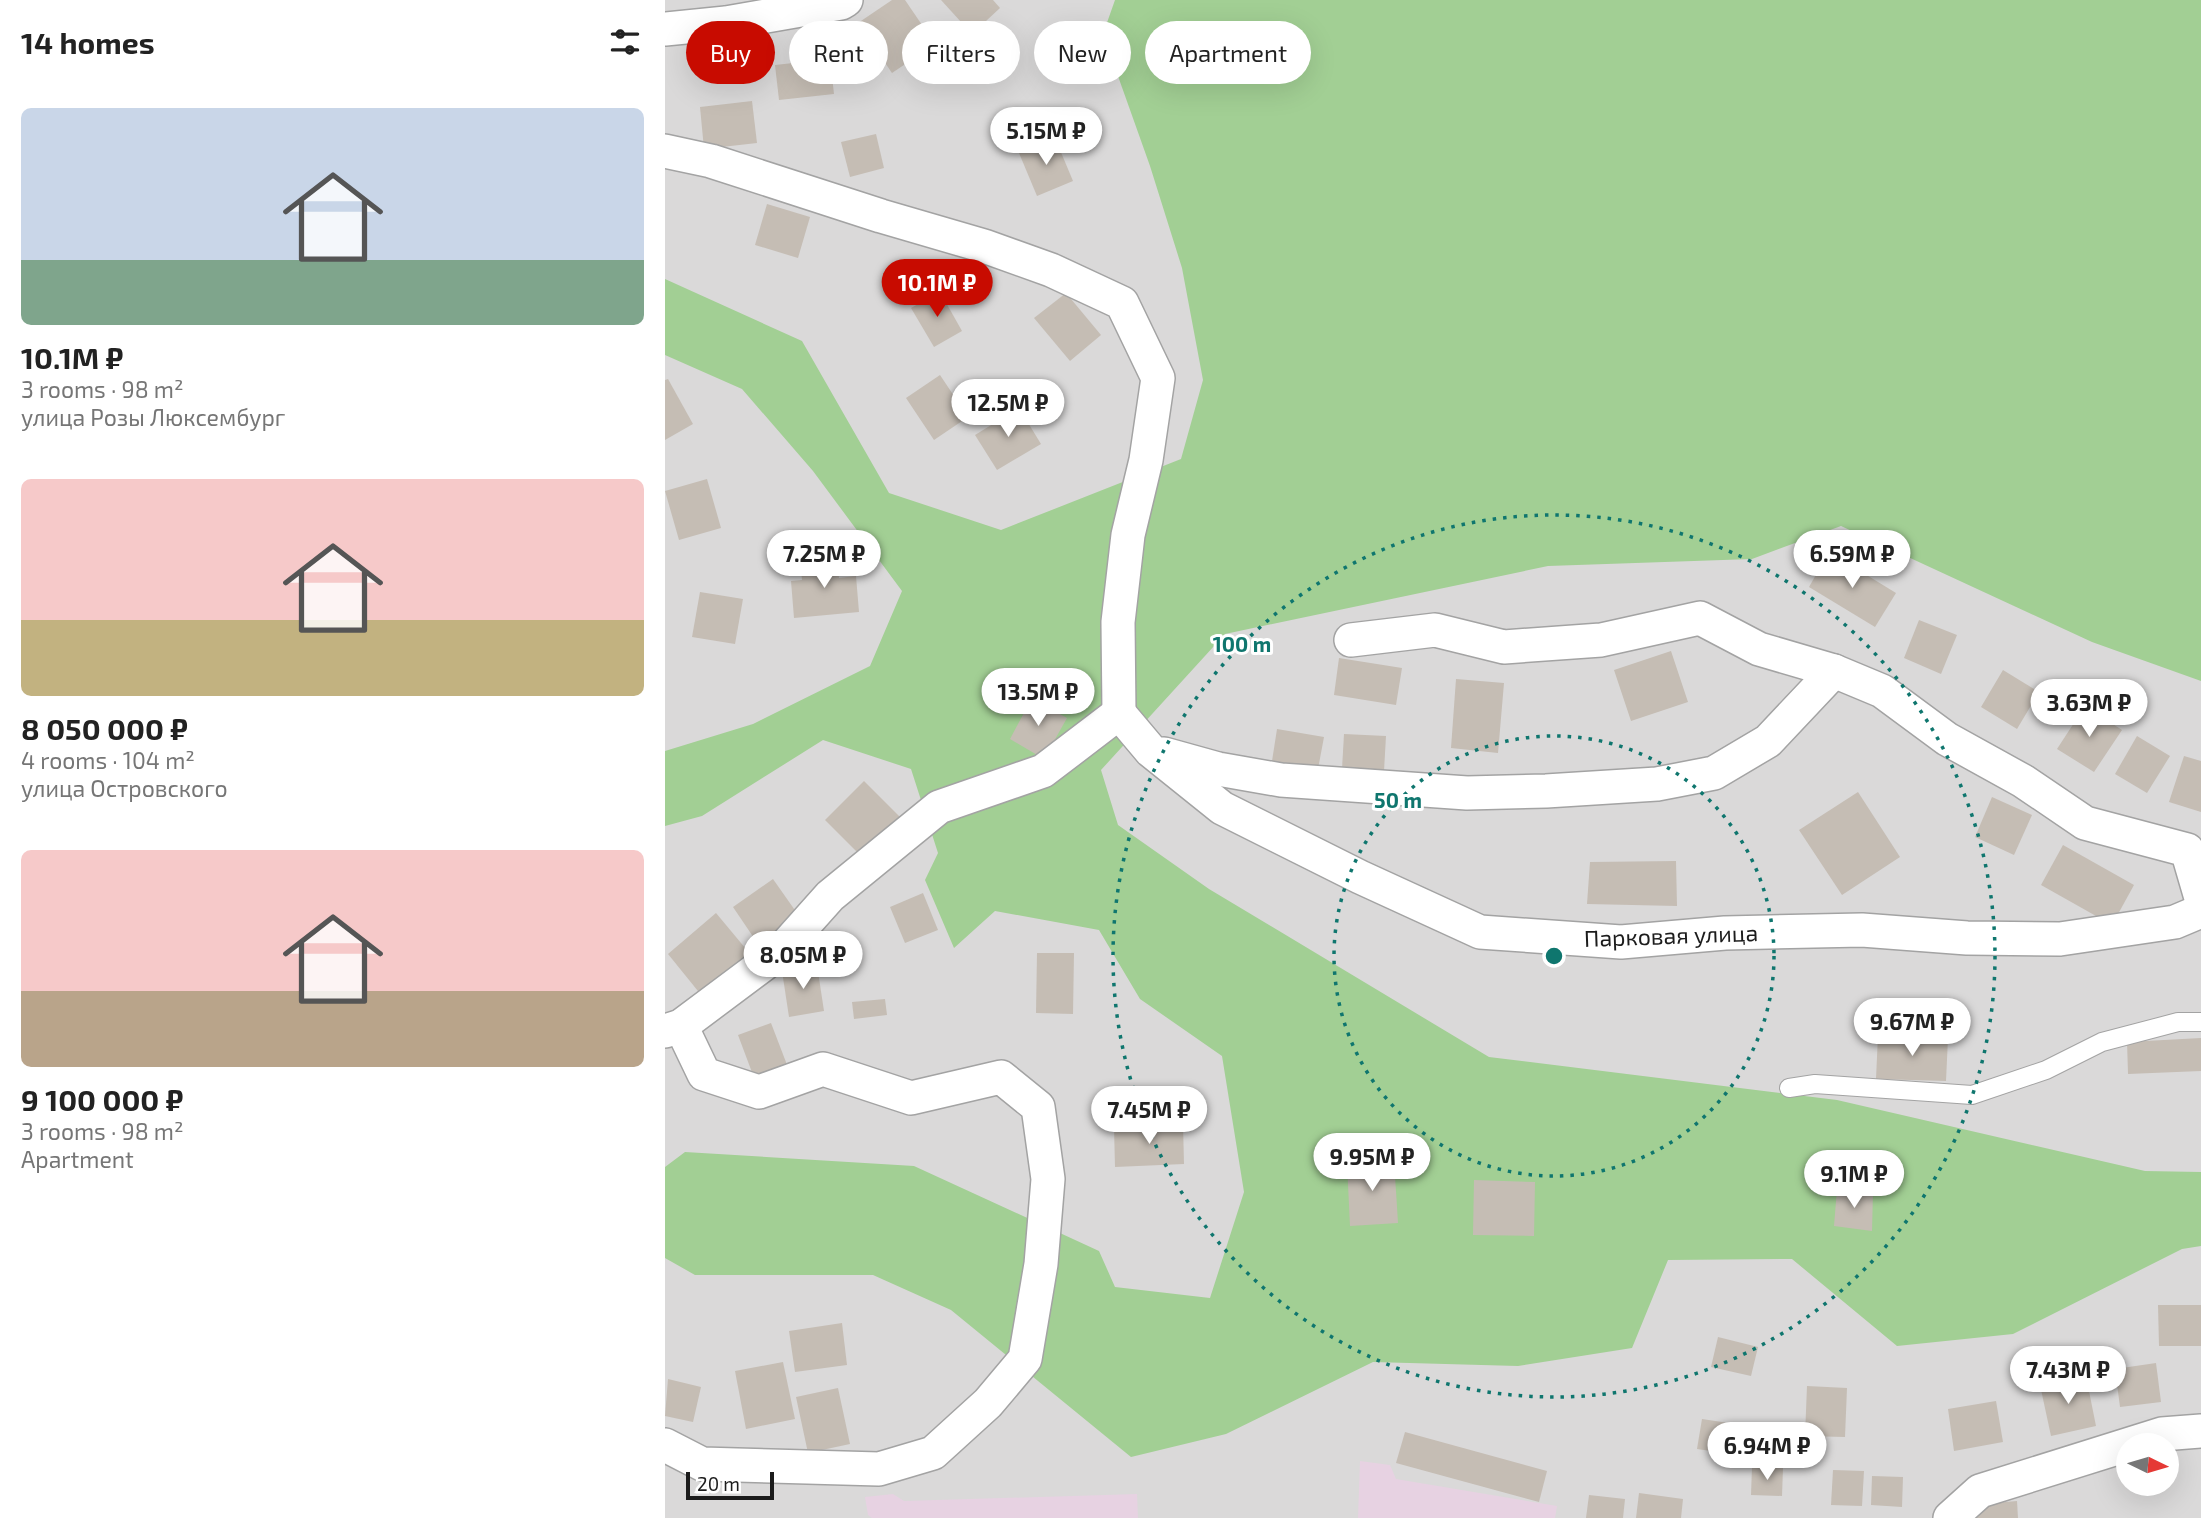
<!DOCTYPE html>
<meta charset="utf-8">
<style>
body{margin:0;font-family:"Exo 2",sans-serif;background:#f2f2f2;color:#222;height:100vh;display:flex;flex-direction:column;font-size:26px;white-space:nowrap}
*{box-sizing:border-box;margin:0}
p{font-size:23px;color:#767676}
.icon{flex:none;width:38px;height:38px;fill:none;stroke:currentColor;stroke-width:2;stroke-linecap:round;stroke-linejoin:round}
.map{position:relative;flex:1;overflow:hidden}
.panel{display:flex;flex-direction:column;background:#fff;width:665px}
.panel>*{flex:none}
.banner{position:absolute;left:21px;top:21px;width:665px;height:63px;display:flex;gap:14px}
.needle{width:46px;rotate:95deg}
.buttons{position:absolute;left:1451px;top:1433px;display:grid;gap:14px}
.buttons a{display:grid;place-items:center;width:63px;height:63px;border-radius:50%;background:#fff;box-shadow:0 7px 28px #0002;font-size:35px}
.scale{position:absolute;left:21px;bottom:18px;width:88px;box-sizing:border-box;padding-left:7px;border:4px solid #1c1c1c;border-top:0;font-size:19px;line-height:24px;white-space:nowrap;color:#1c1c1c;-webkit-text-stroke:5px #fff;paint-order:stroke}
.price{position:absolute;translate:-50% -60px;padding:0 16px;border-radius:24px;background:#fff;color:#222;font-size:23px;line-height:46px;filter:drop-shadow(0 2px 4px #0008)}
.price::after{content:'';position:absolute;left:50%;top:42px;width:21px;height:16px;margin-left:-10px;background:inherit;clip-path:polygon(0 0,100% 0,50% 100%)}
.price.active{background:#c80b00;color:#fff}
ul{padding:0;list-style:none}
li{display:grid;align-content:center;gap:14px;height:371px;padding:0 21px}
li span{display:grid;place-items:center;height:217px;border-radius:10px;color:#555}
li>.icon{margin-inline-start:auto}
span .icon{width:126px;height:126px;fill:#fffc;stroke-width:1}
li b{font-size:30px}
h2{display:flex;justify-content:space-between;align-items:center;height:84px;padding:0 21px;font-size:30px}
.pill{padding:0 24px;border-radius:32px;background:#fff;box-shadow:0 7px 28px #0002;font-size:24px;line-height:63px}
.pill.active{background:#c80b00;color:#fff}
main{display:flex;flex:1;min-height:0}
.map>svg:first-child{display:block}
.residential{fill:#dad9d9;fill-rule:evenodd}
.industrial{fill:#e7d2e2}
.forest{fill:#a2cf94}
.building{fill:#c5bdb4}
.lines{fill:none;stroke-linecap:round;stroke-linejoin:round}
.service-casing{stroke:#a3a3a3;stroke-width:20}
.minor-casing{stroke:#a3a3a3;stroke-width:36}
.service{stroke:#fff;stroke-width:18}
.minor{stroke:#fff;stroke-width:33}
.ring{fill:none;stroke:#0f766e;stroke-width:3.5;stroke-dasharray:3.5 7}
.labels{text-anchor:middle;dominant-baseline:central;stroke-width:6;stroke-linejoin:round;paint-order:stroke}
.street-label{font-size:23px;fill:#1c1c1c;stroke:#fff}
.centre{fill:#0f766e;stroke:#fff;stroke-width:3.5}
.ring-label{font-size:21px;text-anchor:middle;font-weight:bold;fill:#0f766e;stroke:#fff;stroke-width:6;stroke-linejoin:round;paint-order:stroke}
</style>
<main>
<section class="panel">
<h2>14 homes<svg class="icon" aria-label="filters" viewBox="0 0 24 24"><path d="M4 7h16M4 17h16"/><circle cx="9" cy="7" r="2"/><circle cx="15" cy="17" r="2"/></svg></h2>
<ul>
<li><span style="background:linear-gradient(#c9d6e8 70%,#7fa58c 0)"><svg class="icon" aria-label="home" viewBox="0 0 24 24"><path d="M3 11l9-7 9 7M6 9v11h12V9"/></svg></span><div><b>10.1M ₽</b><p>3 rooms · 98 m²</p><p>улица Розы Люксембург</p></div></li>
<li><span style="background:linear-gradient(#f6c9c9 65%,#c2b280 0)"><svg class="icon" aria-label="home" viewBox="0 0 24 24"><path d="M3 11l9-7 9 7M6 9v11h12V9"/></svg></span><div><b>8 050 000 ₽</b><p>4 rooms · 104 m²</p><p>улица Островского</p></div></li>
<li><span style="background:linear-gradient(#f6c9c9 65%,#b9a48a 0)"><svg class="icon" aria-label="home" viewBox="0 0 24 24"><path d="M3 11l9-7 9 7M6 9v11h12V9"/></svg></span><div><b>9 100 000 ₽</b><p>3 rooms · 98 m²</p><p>Apartment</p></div></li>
</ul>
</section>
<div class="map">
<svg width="1536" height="1518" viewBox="0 0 1536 1518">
<rect width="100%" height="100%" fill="#eeeae1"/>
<path class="residential" d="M0 0H1536V1518H0ZM1463 1446H1502V1484H1463Z"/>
<g class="industrial">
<polygon points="695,1461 725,1465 731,1479 892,1506 890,1518 693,1518"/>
<polygon points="228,1494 239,1501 472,1494 473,1518 207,1518 203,1515 200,1497"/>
</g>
<polygon class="forest" points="450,0 1536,0 1536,681 1427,642 1176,526 1087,559 883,566 560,634 436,770 453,825 544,889 824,1057 1172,1100 1480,1171 1536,1172 1536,1246 1517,1249 1348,1334 1232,1346 1127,1259 1003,1260 967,1348 853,1366 708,1362 561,1434 466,1457 286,1310 208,1275 30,1275 0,1258 0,1167 20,1152 249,1166 434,1251 450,1287 545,1298 579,1192 557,1056 475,999 434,930 330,911 289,948 260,880 273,853 246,769 158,740 37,816 0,826 0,751 88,724 205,666 237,591 148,471 77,389 0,355 0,279 137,341 224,493 336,530 516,459 538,380 517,268 485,166 438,34"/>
<g class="building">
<polygon points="227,0 240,0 270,44 227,73 193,23"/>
<polygon points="276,0 328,0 335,8 307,34"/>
<polygon points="165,59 169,94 114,100 110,65"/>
<polygon points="87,101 92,143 39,149 35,107"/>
<polygon points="211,134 219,168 185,177 176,142"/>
<polygon points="390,138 408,181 372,196 354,153"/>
<polygon points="102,204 145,217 133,258 90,245"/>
<polygon points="275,292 297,331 269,347 246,308"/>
<polygon points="401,293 436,335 405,361 369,318"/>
<polygon points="275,375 303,417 269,440 241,398"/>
<polygon points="3,379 28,424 0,440 0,380"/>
<polygon points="354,408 376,444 332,470 310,435"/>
<polygon points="42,479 56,528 14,540 0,491"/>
<polygon points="1164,552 1231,593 1210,627 1144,587"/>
<polygon points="172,558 174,578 191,576 194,612 129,618 126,581 137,580 135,561"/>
<polygon points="35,592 78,599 70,644 27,637"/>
<polygon points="1254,620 1292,635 1276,674 1239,658"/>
<polygon points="1006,651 1023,702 966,721 949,670"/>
<polygon points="674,658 737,668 731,705 669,695"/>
<polygon points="1338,670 1374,692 1352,729 1316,707"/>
<polygon points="791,679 839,683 833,753 786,748"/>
<polygon points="367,698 402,718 379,759 345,739"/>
<polygon points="1420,706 1457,730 1429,772 1392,749"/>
<polygon points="612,729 659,737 653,769 607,761"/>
<polygon points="679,734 721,736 719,771 677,769"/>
<polygon points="1472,736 1505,756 1482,793 1450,774"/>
<polygon points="1519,756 1536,761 1536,812 1504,802"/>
<polygon points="199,781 237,819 198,858 160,820"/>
<polygon points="1193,792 1235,857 1177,895 1134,830"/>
<polygon points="1327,797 1367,815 1349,855 1310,837"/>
<polygon points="1398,845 1469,885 1447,925 1376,885"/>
<polygon points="1011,861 1012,906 922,904 925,862"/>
<polygon points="108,879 134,916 93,944 68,907"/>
<polygon points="258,893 273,930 240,943 225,907"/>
<polygon points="51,913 86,955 37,996 3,954"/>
<polygon points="372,953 409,953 408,1014 371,1013"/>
<polygon points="152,965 159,1011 124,1017 117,971"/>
<polygon points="220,999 222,1015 189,1019 187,1002"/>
<polygon points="106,1023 124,1070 91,1083 73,1035"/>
<polygon points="1213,1035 1283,1038 1281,1081 1211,1079"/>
<polygon points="1536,1038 1536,1071 1463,1074 1462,1042"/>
<polygon points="518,1124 519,1164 450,1167 449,1127"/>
<polygon points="729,1160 733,1223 685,1226 682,1163"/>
<polygon points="809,1180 870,1182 869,1236 808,1235"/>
<polygon points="1172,1189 1208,1192 1207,1231 1169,1226"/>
<polygon points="1493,1305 1536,1305 1536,1346 1494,1346"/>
<polygon points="177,1323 182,1365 130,1372 124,1331"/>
<polygon points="1053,1337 1093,1347 1086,1376 1046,1367"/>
<polygon points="118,1362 130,1419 81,1429 70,1371"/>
<polygon points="1491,1363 1496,1402 1455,1407 1450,1369"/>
<polygon points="1421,1376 1431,1426 1386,1436 1375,1385"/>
<polygon points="3,1379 36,1387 28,1422 0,1416"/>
<polygon points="1142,1386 1182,1388 1180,1437 1140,1436"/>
<polygon points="173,1388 185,1444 143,1453 131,1397"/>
<polygon points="1331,1401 1338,1442 1289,1451 1283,1409"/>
<polygon points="1037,1419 1077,1425 1073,1455 1032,1449"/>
<polygon points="740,1432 882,1471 874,1502 731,1463"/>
<polygon points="1087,1467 1118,1468 1117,1496 1086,1495"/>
<polygon points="1168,1470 1199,1471 1197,1506 1166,1505"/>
<polygon points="1207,1476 1238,1477 1237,1507 1206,1505"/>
<polygon points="974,1493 1018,1499 1016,1518 971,1518"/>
<polygon points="924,1495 960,1499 958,1518 921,1518"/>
<polygon points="1352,1501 1353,1518 1308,1518 1307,1505"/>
</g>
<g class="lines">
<defs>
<polyline id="service" points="1124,1088 1150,1084 1307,1095 1381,1070 1437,1042 1513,1022 1536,1022"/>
<g id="minor">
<polyline points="0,29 61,23 176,3 181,0"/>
<polyline points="0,151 46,161 216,216 319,246 386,270 457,303 493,378 481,460 463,535 453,622 454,713"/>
<polyline points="686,640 770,630 839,647 936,640 1035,618 1094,649 1169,671 1217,691 1282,739 1358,781 1420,823 1522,850 1536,898"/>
<polyline points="454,713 486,751 557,808 695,877 815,932 956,942 1060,933 1197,930 1302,938 1395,939 1510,922 1536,911"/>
<polyline points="499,754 553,769 616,780 802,793 881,791 992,784 1049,773 1103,741 1169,671"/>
<polyline points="0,1031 16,1026 115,952 165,896 274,807 378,771 454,713"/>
<polyline points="0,1445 37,1464 214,1469 268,1453 323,1403 360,1359 376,1264 383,1179 373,1107 336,1077 246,1098 158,1069 94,1092 39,1074 16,1026"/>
<polyline points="1285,1518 1315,1491 1497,1434 1536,1431"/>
</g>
</defs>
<use href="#service" class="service-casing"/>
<use href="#minor" class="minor-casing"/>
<use href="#service" class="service"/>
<use href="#minor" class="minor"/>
</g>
<g class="ring">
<circle cx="889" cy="956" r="220"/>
<circle cx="889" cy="956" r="441"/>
</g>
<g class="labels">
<g class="street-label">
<text transform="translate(1006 935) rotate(-2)">Парковая улица</text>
</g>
</g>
<circle cx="889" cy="956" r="10" class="centre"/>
<g class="ring-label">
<text x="577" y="652">100 m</text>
<text x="733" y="808">50 m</text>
</g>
</svg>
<div class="buttons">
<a><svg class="needle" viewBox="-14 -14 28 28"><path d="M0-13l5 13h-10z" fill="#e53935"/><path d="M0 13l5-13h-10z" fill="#767676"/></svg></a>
</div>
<div class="scale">20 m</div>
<b class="price" style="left:381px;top:167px">5.15M ₽</b>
<b class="price active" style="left:272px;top:319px">10.1M ₽</b>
<b class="price" style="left:343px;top:439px">12.5M ₽</b>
<b class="price" style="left:159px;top:590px">7.25M ₽</b>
<b class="price" style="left:1187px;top:590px">6.59M ₽</b>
<b class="price" style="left:373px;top:728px">13.5M ₽</b>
<b class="price" style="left:1424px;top:739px">3.63M ₽</b>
<b class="price" style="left:138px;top:991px">8.05M ₽</b>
<b class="price" style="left:1247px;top:1058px">9.67M ₽</b>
<b class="price" style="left:484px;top:1146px">7.45M ₽</b>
<b class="price" style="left:707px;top:1193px">9.95M ₽</b>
<b class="price" style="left:1189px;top:1210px">9.1M ₽</b>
<b class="price" style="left:1403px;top:1406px">7.43M ₽</b>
<b class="price" style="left:1102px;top:1482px">6.94M ₽</b>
<div class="banner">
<a class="pill active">Buy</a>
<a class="pill">Rent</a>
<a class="pill">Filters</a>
<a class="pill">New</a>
<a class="pill">Apartment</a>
</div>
</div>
</main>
